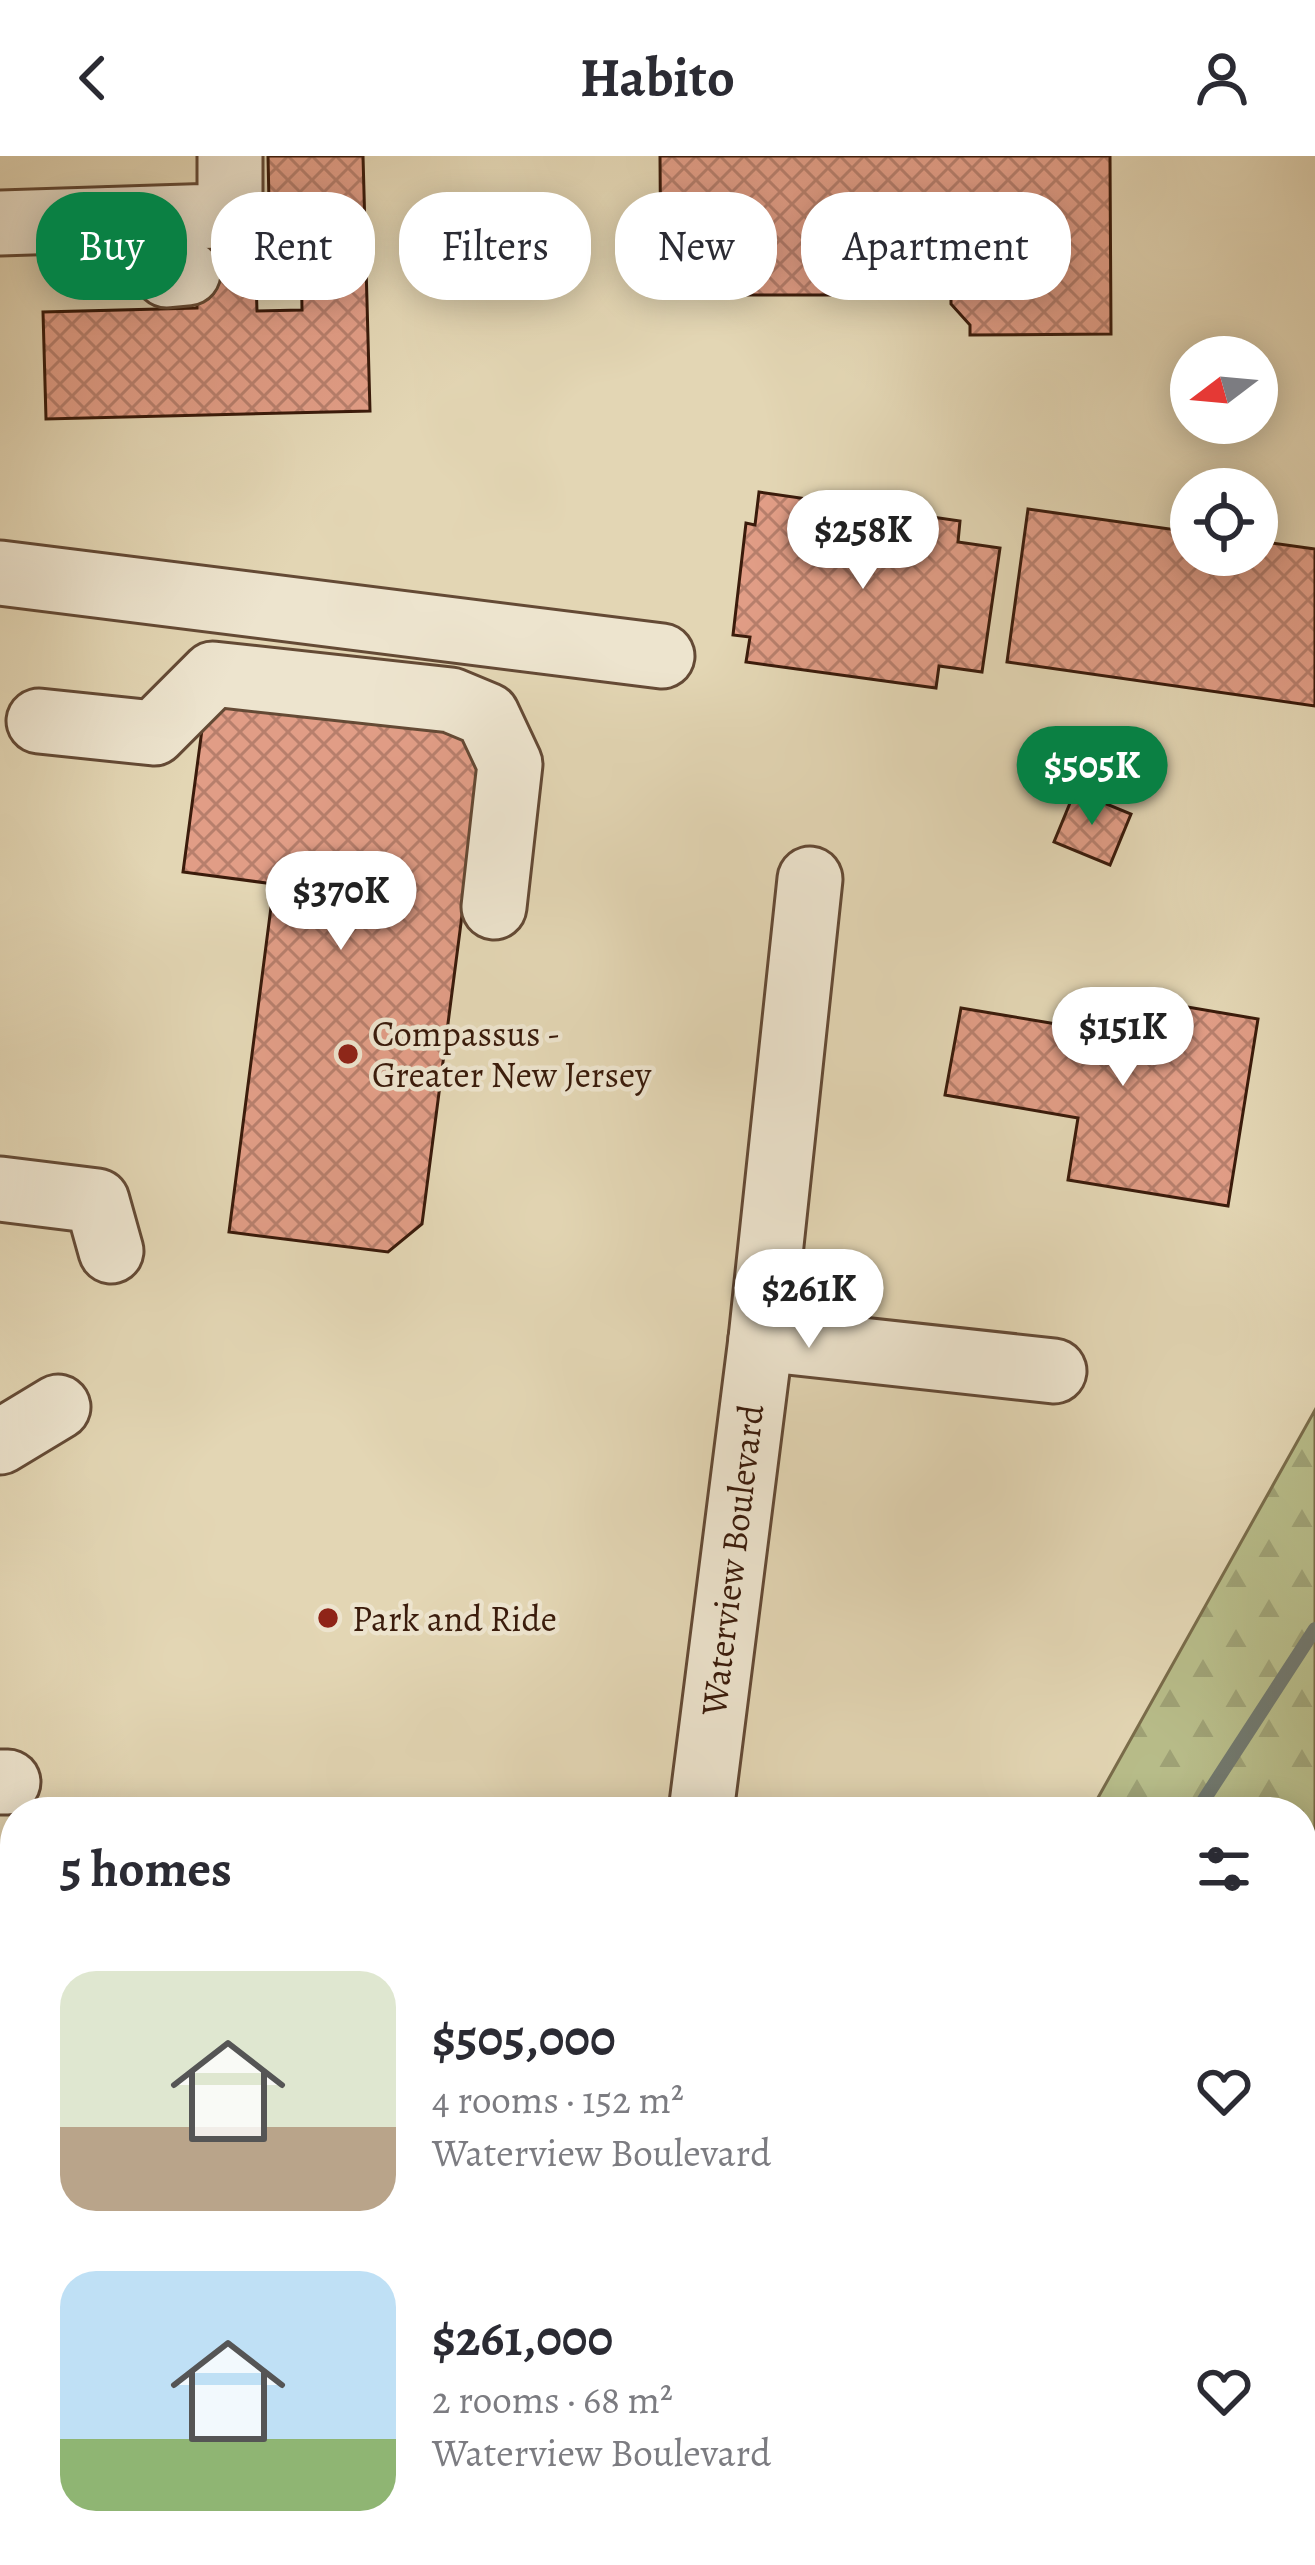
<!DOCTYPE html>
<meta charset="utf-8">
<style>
body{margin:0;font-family:Alegreya,serif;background:#f2f2f3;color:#2b2b33;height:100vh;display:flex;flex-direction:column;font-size:45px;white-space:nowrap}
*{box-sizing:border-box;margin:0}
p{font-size:39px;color:#7c7c81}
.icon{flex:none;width:66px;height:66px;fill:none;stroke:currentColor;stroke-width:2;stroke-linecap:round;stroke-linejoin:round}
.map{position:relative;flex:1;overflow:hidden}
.side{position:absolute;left:0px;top:1641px;width:1317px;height:768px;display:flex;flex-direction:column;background:#fff;border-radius:48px 48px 0 0;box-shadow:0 6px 30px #0003}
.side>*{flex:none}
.hud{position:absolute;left:36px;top:36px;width:1245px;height:108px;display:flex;gap:24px}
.needle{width:78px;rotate:254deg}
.fabs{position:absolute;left:1170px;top:180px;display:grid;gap:24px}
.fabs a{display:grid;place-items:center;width:108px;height:108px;border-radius:50%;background:#fff;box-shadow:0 6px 30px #0003;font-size:60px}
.price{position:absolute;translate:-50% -102px;padding:0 27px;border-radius:42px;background:#fff;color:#222;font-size:39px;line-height:78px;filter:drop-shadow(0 3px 6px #0008)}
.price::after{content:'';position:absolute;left:50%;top:72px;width:36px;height:27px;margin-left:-18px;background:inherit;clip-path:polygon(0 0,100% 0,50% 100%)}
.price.current{background:#0b8043;color:#fff}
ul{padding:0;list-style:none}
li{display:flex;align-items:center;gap:36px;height:300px;padding:0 60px}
li span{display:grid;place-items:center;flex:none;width:336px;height:240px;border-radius:36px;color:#555}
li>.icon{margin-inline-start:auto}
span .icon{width:144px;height:144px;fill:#fffc;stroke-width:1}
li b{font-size:51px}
h2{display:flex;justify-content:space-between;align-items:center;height:144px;padding:0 60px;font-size:51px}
.pill{padding:0 42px;border-radius:48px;background:#fff;box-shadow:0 6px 30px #0003;font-size:42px;line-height:108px}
.pill.current{background:#0b8043;color:#fff}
header{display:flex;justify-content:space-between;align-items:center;height:156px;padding:0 60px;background:#fff;font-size:54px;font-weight:700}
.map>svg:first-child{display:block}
.forest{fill:url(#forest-firs);stroke:#796c4a;stroke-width:3}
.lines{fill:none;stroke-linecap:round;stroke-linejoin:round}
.stream{stroke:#71796f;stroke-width:14}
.building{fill:url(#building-cross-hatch);stroke:#3a1b0b;stroke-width:3}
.minor-casing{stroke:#644a35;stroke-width:69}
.highway-casing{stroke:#3a1b0b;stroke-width:72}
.minor{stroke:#ede4ce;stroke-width:63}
.highway{stroke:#e2bb7a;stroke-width:66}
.poi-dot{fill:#8f2418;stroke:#ede4ce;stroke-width:4.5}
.labels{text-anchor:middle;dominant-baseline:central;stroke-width:9;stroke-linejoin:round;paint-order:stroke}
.poi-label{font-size:36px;fill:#3a1b0b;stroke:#ede4ce;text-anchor:start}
.street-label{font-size:36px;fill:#3a1b0b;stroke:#ede4ce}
</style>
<header><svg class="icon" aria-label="back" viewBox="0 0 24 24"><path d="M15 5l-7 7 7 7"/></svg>Habito<svg class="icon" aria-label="person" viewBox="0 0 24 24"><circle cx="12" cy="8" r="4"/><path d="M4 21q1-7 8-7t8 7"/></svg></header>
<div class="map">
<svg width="1315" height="2409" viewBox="0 0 1315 2409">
<defs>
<pattern id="forest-firs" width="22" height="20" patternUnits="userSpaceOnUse" patternTransform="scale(3)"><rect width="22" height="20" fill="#b8bd8a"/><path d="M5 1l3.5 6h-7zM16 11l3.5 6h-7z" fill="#9fa276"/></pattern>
<pattern id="building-cross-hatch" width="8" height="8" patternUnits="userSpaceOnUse" patternTransform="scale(3)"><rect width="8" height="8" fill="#e19d86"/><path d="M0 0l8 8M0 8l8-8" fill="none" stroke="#b77f6c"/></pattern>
</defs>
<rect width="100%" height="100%" fill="#e3d6b4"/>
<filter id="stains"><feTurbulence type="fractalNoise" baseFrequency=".00167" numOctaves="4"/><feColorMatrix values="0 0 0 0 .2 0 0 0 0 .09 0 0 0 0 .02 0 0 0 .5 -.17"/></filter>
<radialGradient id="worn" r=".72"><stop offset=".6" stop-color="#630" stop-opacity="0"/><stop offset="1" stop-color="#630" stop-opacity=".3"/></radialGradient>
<g class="forest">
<polygon points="1315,1254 1315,1708 1302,1713 1302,1656 1090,1656"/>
<polygon points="750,2394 1299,2394 1303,2409 751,2409"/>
</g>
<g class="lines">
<g class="stream">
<polyline points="1196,1656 1315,1473"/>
<polyline points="1242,2394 1247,2409"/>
</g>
</g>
<g class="building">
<polygon points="268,0 363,0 370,255 46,263 43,156 197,152 196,126 178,105 227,61 255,92 257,155 302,154 301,92 270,92"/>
<polygon points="660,0 1110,0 1111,178 970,179 970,169 951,148 951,139 661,139"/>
<polygon points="759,336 960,365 958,386 1000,392 982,516 939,510 936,532 746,506 750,481 733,479 746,367 755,369"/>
<polygon points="1028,353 1191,376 1191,399 1257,399 1257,385 1315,393 1315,550 1007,506"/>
<polygon points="238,539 457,567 482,605 422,1068 388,1096 229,1076 274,728 183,716 203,566"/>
<polygon points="1075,635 1131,658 1110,709 1054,686"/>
<polygon points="1099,836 1258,863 1228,1050 1068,1024 1078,962 945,939 961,852 1092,874"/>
<polygon points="1313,1890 1315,2001 1302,2006 1302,1895"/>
<polygon points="0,2204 15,2205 15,2394 277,2394 285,2409 3,2409"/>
</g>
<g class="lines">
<defs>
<g id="minor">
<polyline points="108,64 167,119 188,117"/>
<polyline points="0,67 218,60 230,53 230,0"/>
<polyline points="0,417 662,500"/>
<polyline points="39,565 154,577 213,518 451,544 487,559 510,608 494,751"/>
<polyline points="0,1033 97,1045 111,1095"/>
<polyline points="761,1183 1054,1215"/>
<polyline points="0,1286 58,1251"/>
<polyline points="0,1626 8,1626"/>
<polyline points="701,1656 761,1183 810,723"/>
<polyline points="0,1962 15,1958"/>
<polyline points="714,2394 716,2409"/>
<polyline points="486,2409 488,2394"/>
</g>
<polyline id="highway" points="0,1866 15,1865"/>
</defs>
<use href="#minor" class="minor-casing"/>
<use href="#highway" class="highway-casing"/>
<use href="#minor" class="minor"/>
<use href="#highway" class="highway"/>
</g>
<g class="poi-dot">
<circle cx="348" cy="898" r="12"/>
<circle cx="328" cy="1462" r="12"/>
</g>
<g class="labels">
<g class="poi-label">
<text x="372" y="877">Compassus -<tspan x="372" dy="41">Greater New Jersey</tspan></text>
<text x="352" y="1462">Park and Ride</text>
</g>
<g class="street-label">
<text transform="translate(732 1404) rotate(-83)">Waterview Boulevard</text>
</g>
</g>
<rect width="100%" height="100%" filter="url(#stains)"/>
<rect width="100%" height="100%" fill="url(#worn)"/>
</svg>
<div class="fabs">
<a><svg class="needle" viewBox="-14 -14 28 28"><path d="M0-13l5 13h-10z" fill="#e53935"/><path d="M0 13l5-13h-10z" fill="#7c7c81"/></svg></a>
<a><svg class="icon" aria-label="locate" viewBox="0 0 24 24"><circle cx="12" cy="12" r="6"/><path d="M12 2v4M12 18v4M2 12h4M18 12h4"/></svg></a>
</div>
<b class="price" style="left:863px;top:436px">$258K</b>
<b class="price current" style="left:1092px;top:672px">$505K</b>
<b class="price" style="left:341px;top:797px">$370K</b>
<b class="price" style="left:1123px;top:933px">$151K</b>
<b class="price" style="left:809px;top:1195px">$261K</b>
<div class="hud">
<a class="pill current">Buy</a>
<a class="pill">Rent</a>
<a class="pill">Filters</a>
<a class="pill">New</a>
<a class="pill">Apartment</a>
</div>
<section class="side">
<h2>5 homes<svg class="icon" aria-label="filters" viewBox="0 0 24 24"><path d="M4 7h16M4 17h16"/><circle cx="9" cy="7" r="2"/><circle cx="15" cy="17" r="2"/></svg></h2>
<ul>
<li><span style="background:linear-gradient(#dfe7d0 65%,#b9a48a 0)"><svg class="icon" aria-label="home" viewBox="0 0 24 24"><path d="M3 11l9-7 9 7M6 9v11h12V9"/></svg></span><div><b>$505,000</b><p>4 rooms · 152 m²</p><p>Waterview Boulevard</p></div><svg class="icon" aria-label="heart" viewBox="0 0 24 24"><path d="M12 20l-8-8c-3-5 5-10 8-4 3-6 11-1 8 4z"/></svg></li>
<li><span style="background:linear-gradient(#bfe0f5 70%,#8fb573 0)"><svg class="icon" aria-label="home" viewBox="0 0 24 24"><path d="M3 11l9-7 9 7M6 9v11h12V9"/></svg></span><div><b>$261,000</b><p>2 rooms · 68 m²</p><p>Waterview Boulevard</p></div><svg class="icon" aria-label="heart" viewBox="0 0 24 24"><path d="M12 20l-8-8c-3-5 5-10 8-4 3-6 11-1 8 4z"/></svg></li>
</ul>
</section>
</div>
